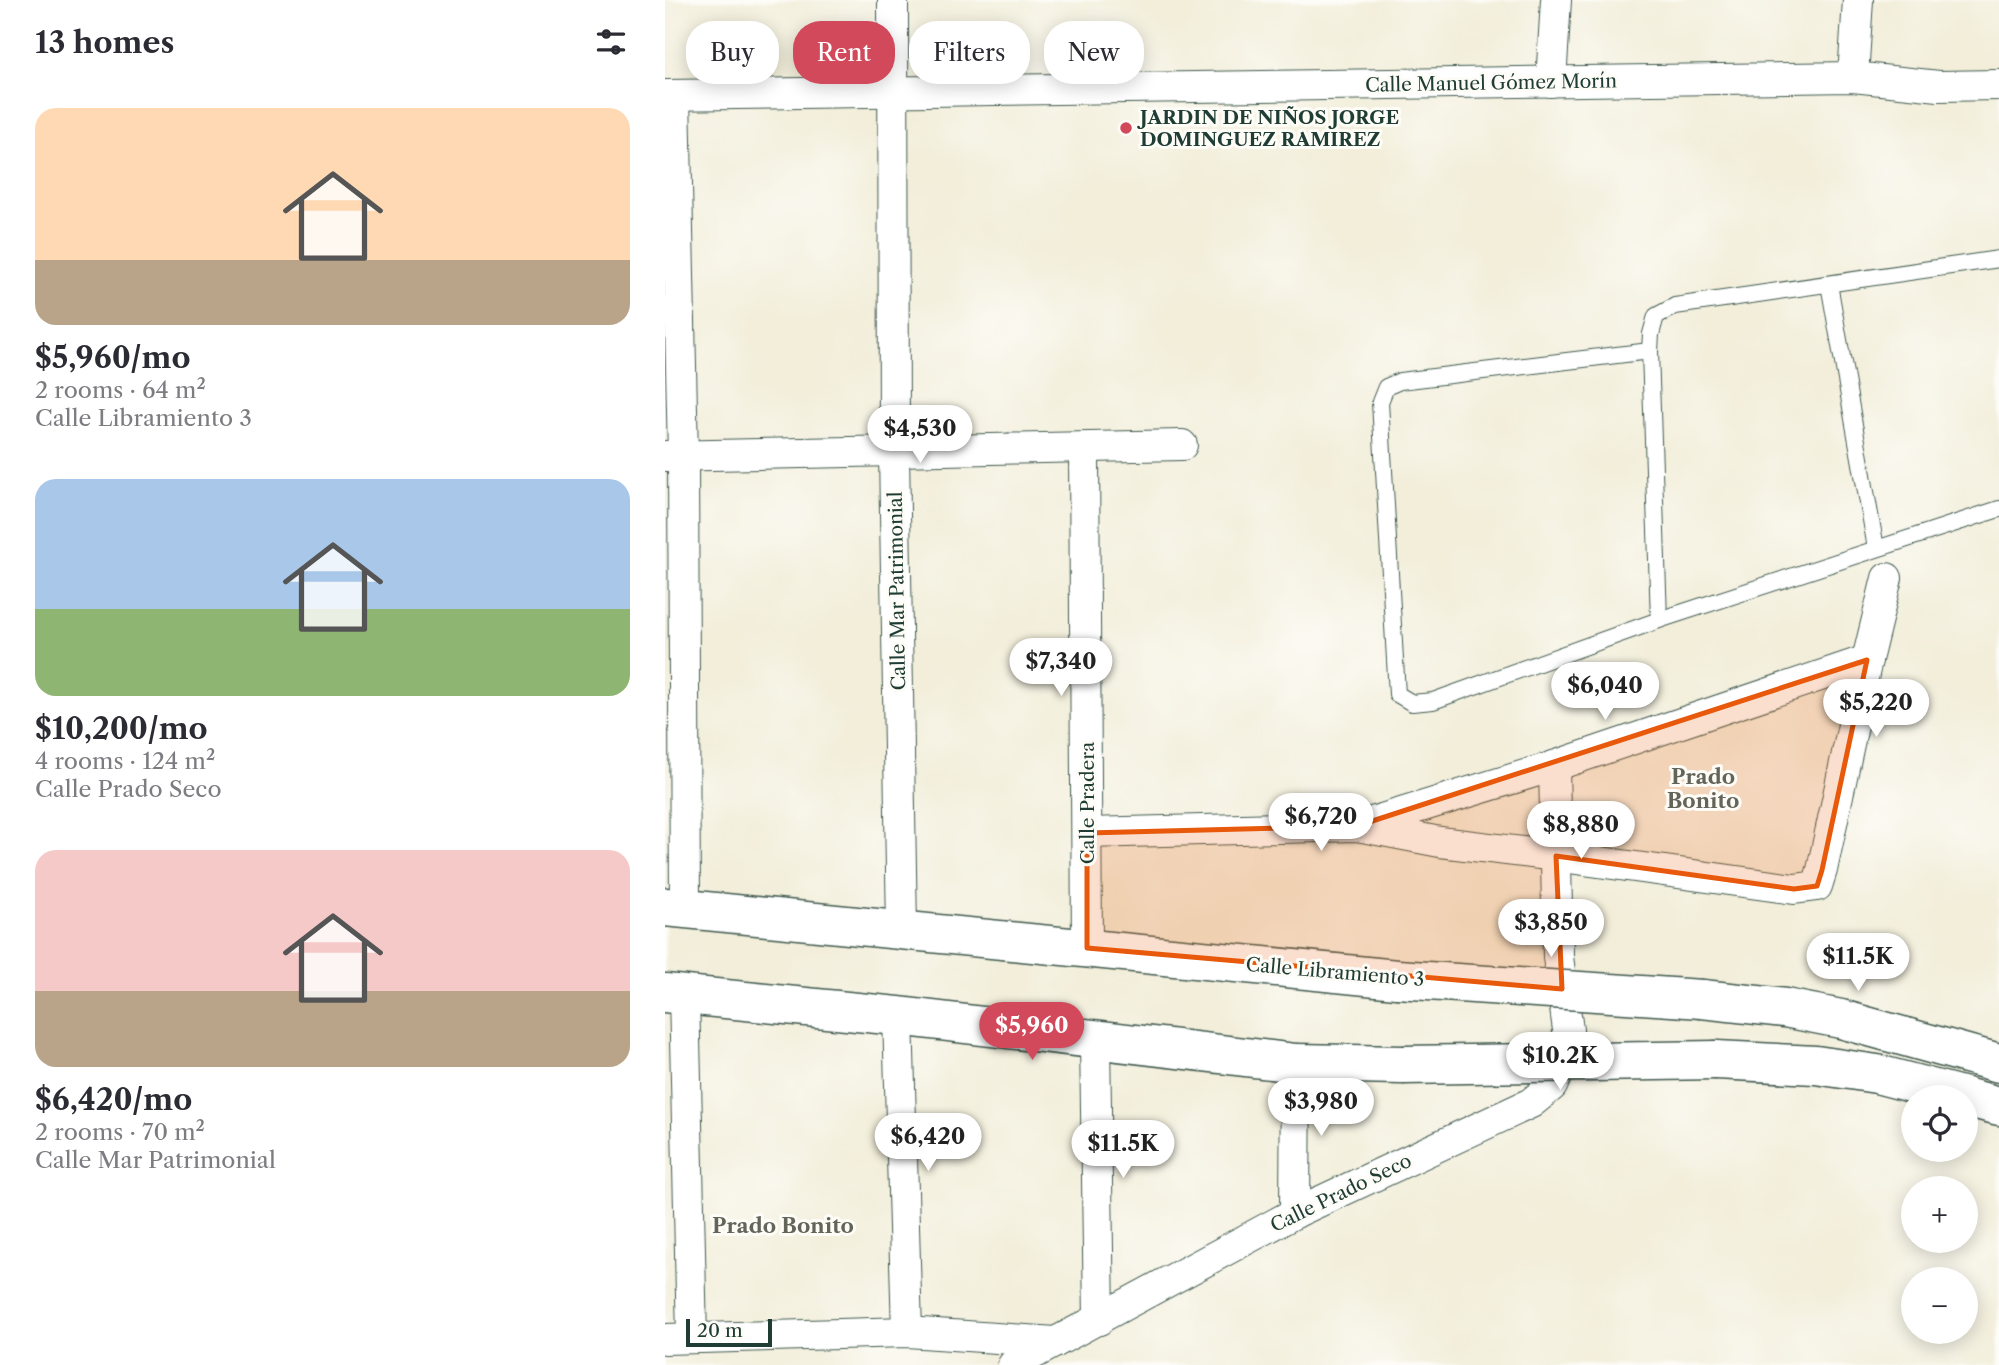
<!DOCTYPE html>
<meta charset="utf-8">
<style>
body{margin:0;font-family:"Libre Caslon Text",serif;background:#f2f2f3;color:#2b2b33;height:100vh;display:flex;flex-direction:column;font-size:26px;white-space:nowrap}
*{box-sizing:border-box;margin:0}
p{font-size:23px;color:#7c7c81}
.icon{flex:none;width:38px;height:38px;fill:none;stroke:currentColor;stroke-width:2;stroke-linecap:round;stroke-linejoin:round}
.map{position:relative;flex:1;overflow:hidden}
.details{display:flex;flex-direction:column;background:#fff;width:665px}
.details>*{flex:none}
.banner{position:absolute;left:21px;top:21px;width:665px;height:63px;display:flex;gap:14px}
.fabs{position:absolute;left:1236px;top:1085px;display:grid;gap:14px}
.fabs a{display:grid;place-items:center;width:77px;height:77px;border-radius:50%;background:#fff;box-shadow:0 4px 18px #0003;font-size:35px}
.scale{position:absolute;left:21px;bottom:18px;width:86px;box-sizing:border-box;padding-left:7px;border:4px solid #1f3d34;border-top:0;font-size:19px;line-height:24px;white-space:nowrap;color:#1f3d34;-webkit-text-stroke:5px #fdfcf7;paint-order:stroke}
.price{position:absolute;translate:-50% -60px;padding:0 16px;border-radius:24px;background:#fff;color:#222;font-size:23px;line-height:46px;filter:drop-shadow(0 2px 4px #0008)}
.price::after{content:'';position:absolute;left:50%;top:42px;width:21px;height:16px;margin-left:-10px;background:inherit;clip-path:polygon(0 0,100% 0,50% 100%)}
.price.selected{background:#d1495b;color:#fff}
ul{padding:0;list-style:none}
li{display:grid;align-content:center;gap:14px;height:371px;padding:0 35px}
li span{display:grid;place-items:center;height:217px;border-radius:21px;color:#555}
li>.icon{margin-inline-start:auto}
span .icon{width:126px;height:126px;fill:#fffc;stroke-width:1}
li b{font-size:30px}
h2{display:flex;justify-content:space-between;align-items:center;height:84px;padding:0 35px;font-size:30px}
.pill{padding:0 24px;border-radius:28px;background:#fff;box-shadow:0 4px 18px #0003;font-size:24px;line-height:63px}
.pill.selected{background:#d1495b;color:#fff}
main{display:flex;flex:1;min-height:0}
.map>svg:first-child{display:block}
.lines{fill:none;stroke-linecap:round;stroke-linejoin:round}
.lane-casing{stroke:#3f584d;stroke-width:18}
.street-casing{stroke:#3f584d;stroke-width:32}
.secondary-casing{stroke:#3f584d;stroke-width:41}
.lane{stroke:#fff;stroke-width:16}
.street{stroke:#fff;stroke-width:30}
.secondary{stroke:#fff;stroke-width:38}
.secondary-bridge-casing{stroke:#3f584d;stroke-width:41;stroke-linecap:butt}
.secondary-bridge{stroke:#fff;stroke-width:38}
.marked{fill:#e8590c;fill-opacity:0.2;stroke:#e8590c;stroke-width:5;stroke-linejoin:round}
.poi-dot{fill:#d1495b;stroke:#fdfcf7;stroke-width:2.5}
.labels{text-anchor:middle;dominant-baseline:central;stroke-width:6;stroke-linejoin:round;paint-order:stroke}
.street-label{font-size:19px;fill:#1f3d34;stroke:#fdfcf7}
.poi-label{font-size:19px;font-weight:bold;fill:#1f3d34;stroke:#fdfcf7;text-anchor:start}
.neighbourhood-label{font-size:21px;font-weight:bold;fill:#636559;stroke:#fdfcf7}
</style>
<main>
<section class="details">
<h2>13 homes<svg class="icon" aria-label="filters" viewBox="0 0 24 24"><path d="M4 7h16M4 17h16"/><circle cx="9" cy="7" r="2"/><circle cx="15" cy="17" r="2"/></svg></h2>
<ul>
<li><span style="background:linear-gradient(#ffd9b3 70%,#b9a48a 0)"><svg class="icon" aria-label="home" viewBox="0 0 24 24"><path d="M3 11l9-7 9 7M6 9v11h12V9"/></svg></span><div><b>$5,960/mo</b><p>2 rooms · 64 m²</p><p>Calle Libramiento 3</p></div></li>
<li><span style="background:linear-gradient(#a9c7e8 60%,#8fb573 0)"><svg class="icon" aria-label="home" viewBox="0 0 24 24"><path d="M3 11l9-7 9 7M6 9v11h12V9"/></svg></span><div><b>$10,200/mo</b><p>4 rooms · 124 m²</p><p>Calle Prado Seco</p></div></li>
<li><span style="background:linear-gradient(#f6c9c9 65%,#b9a48a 0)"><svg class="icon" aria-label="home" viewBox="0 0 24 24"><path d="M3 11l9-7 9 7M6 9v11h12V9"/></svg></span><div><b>$6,420/mo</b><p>2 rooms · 70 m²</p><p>Calle Mar Patrimonial</p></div></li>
</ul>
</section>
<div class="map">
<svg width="1334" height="1365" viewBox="0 0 1334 1365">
<rect width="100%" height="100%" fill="#fdfcf7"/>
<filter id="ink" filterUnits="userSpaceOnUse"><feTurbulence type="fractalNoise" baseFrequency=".0143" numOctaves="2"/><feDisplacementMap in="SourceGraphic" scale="14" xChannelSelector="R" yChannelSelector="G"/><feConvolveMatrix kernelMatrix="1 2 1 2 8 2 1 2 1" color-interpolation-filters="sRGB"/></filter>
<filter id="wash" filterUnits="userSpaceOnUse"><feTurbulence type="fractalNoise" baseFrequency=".00686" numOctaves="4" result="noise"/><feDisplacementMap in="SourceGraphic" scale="28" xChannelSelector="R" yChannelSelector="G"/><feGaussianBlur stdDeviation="1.57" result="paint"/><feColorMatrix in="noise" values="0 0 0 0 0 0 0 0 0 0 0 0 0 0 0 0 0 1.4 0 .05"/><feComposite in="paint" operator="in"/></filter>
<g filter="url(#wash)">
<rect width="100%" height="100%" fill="#f2eeda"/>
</g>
<g filter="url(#ink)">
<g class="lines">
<defs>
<g id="lane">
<polyline points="1164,284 1211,548"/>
<polyline points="985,351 735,381 721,387 715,402 732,694 747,703 768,701 994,620 1334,509"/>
<polyline points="994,620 985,351 986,334 991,316 1010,306 1334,259"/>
</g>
<g id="street">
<polyline points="228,0 229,453 237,930"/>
<polyline points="1188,77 1193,0"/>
<polyline points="886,82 891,0"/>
<polyline points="0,95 1188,77 1274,86 1334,85"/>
<polyline points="10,95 18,456 20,909"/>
<polyline points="419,448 422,948"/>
<polyline points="0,456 517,445"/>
<polyline points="697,825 889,766 1202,660"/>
<polyline points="422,833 692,826 775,842 891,856 1129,889 1152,886 1157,870 1202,660 1222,578"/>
<polyline points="19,995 27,1338"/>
<polyline points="233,1016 242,1332"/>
<polyline points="430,1039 434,1320"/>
<polyline points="630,1213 631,1063"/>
<polyline points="0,1339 242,1332 391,1342"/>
<polyline points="348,1365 630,1213 866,1103 887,1086 901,1055 903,1030 893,957 889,766"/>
</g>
<g id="secondary">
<polyline points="0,907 732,979"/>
<polyline points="0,993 233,1016 631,1063 738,1065"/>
<polyline points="1037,999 1120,1008 1176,1019 1334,1063"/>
<polyline points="1051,1060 1151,1065 1212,1074 1300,1097"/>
<polyline points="1300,1097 1334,1106"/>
</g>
</defs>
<use href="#lane" class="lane-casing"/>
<use href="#street" class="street-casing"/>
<use href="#secondary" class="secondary-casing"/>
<use href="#lane" class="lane"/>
<use href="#street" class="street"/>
<use href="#secondary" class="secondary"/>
<defs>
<g id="secondary-bridge">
<polyline points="732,979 1037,999"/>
<polyline points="738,1065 1051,1060"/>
</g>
</defs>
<use href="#secondary-bridge" class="secondary-bridge-casing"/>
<use href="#secondary-bridge" class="secondary-bridge"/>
</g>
</g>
<path class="marked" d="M1202 660 1157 870 1152 886 1129 889 891 856 897 989 422 948V833L692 826Z"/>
<circle class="poi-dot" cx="461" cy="128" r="7"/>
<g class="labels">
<g class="street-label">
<text transform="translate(826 83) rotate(-1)">Calle Manuel Gómez Morín</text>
<text transform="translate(232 591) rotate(-91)">Calle Mar Patrimonial</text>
<text transform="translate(422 803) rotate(-90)">Calle Pradera</text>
<text transform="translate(670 972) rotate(5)">Calle Libramiento 3</text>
<text transform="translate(676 1193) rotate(-26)">Calle Prado Seco</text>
</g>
<g class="poi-label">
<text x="475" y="117">JARDIN DE NIÑOS JORGE<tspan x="475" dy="22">DOMINGUEZ RAMIREZ</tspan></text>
</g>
<g class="neighbourhood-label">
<text x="1038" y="776">Prado<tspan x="1038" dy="24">Bonito</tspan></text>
<text x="118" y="1225">Prado Bonito</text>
</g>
</g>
</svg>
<div class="fabs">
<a><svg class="icon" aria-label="locate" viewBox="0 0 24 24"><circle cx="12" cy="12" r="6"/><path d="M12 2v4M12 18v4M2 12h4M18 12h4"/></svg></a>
<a>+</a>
<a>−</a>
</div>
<div class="scale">20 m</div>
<b class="price" style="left:255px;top:465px">$4,530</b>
<b class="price" style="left:396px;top:698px">$7,340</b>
<b class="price" style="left:940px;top:722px">$6,040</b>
<b class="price" style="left:1211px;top:739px">$5,220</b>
<b class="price" style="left:656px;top:853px">$6,720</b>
<b class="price" style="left:916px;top:861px">$8,880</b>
<b class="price" style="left:886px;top:959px">$3,850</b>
<b class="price" style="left:1193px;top:993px">$11.5K</b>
<b class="price selected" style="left:367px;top:1062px">$5,960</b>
<b class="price" style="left:895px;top:1092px">$10.2K</b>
<b class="price" style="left:656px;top:1138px">$3,980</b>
<b class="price" style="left:263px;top:1173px">$6,420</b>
<b class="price" style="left:458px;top:1180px">$11.5K</b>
<div class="banner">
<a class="pill">Buy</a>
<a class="pill selected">Rent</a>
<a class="pill">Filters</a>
<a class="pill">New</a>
</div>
</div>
</main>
